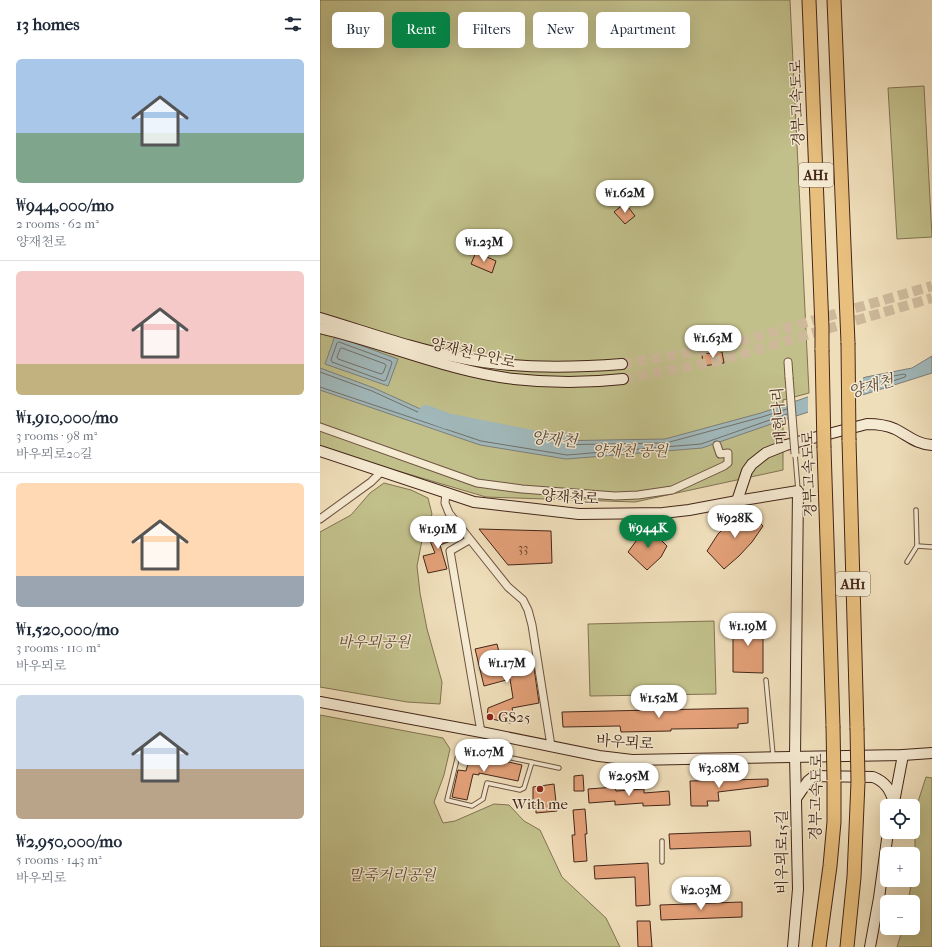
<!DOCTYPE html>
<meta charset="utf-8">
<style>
body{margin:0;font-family:"IM FELL French Canon","Noto Serif KR",serif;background:#f6f6f7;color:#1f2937;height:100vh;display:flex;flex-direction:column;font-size:15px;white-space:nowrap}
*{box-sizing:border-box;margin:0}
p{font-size:13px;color:#747a83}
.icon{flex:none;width:22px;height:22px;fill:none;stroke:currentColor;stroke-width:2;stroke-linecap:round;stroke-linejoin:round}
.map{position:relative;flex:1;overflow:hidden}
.sheet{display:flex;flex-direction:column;background:#fff;width:320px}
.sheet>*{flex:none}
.hud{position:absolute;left:12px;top:12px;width:380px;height:36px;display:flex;gap:8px}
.fabs{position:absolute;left:560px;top:799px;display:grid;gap:8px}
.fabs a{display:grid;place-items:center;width:40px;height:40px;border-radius:6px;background:#fff;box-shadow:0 4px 16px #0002;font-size:20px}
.price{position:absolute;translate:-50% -34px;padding:0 9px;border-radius:14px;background:#fff;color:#222;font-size:13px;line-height:26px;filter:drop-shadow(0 1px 2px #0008)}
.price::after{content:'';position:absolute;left:50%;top:24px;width:12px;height:9px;margin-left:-6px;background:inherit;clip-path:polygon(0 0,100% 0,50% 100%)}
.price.active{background:#0b8043;color:#fff}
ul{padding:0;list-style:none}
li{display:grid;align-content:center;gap:8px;height:212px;padding:0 16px}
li+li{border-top:1px solid #e0e1e3}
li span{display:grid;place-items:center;height:124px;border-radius:6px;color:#555}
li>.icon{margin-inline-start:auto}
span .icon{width:72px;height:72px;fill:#fffc;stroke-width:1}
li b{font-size:17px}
h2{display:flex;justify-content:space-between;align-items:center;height:48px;padding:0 16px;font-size:17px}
.chip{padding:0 14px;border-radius:6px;background:#fff;box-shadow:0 4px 16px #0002;font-size:14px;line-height:36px}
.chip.active{background:#0b8043;color:#fff}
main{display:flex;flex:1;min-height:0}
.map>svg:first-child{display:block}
.green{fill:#c1bf8a;stroke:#827252}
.water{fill:#a1b9bc;stroke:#7c7e7b}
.pier{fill:#efdeba}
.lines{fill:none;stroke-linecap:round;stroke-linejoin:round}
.shore{stroke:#72706a;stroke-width:1}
.river{stroke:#a1b9bc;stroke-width:16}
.building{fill:#e3a078;stroke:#442619}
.secondary-tunnel{stroke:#cdb99a;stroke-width:10;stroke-dasharray:10 5;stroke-linecap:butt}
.lane-casing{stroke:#6f5441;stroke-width:5.5}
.street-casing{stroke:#6f5441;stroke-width:9}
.secondary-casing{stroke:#442619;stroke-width:12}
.highway-casing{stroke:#442619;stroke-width:15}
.lane{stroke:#f5ead2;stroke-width:3.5}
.street{stroke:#f5ead2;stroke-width:7}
.secondary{stroke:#f5ead2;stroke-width:10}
.highway{stroke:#e8bf7d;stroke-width:13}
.street-bridge-casing{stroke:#6f5441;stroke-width:9;stroke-linecap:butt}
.highway-bridge-casing{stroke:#442619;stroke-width:15;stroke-linecap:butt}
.street-bridge{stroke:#f5ead2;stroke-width:7}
.highway-bridge{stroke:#e8bf7d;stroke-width:13}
.poi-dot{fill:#8f2418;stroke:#f5ead2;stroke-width:1.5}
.labels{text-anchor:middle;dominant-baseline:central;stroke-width:3;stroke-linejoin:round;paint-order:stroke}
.number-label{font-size:13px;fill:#6c4431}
.shield{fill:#f5ead2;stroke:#796150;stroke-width:1}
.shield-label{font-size:14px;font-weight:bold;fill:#442619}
.street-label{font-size:15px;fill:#442619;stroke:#f5ead2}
.park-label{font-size:15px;font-style:italic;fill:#634c35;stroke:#f5ead2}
.poi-label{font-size:15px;fill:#442619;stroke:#f5ead2;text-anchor:start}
.water-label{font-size:16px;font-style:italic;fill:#5b4b42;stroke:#f5ead2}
</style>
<main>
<section class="sheet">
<h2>13 homes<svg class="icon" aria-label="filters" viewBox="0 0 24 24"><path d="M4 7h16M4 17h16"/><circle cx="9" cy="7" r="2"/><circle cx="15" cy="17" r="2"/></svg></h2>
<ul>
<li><span style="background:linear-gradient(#a9c7e8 60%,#7fa58c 0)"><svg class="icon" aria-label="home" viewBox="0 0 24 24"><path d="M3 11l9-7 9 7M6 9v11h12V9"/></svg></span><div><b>₩944,000/mo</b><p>2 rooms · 62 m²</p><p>양재천로</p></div></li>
<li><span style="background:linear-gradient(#f6c9c9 75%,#c2b280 0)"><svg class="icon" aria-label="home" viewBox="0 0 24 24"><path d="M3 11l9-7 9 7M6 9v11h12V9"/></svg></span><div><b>₩1,910,000/mo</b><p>3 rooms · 98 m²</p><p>바우뫼로20길</p></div></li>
<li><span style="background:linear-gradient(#ffd9b3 75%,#9aa5b1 0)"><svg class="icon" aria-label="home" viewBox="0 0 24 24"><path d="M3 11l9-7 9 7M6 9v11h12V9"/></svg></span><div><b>₩1,520,000/mo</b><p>3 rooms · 110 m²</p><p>바우뫼로</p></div></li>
<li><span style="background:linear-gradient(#c9d6e8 60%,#b9a48a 0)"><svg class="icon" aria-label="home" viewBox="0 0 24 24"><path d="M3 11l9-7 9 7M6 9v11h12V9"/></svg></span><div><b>₩2,950,000/mo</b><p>5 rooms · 143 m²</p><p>바우뫼로</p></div></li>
</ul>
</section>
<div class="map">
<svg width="612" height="947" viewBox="0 0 612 947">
<rect width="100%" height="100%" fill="#efdeba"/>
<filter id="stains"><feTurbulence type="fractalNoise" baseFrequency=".005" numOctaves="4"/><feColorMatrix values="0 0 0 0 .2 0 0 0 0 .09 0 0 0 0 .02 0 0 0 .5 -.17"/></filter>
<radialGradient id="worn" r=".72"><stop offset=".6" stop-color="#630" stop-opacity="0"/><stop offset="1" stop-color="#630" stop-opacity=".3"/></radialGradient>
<g class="green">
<polygon points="0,0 470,0 489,393 463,400 463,470 315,502 166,497 0,448"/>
<polygon points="604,86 612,237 577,239 568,88"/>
<polygon points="64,483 91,490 108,498 112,514 103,535 97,566 100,593 107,629 122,682 120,704 87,702 0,687 0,532 31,515 50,493"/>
<polygon points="394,621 396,694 270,696 268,624"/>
<polygon points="0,715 123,738 130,749 124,775 114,802 123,823 135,821 174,804 189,805 204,821 220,830 242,877 286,918 300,947 0,947"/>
<polygon points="606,777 612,778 612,947 577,947 583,928 593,928 593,902 588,902 592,880 593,880 595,858 595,811"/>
</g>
<g class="water">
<polygon points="15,336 78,359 68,386 5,364"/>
<polygon points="612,356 612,373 457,422 382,448 246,459 160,445 0,390 0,368 54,388 127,421 227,441 345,439 441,413 546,377 592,368"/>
</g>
<polygon class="pier" points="543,376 543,397 488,414 488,395"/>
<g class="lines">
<g class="shore">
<polygon points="19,342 71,361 72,363 66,380 64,381 12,362 11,360 17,343"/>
<polygon points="22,348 65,364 66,366 63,373 61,374 18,359 17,357 20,349"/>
<polyline points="0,372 52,391 126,425 227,445 346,443 442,417 467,409"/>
<polyline points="536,385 547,381 584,374 586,375 585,377 536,393"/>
<polyline points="0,387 161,441 247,455 381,444 467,414"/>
</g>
<polyline class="river" points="106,413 127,421 227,441 248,441"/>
</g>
<g class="building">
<polygon points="305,203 315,216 305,224 294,212"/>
<polygon points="156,252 176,261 172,273 151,264"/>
<polygon points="402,352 404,363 383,366 382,354"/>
<polygon points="426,509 443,526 432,542 419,556 404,569 387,551 398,534 409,523"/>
<polygon points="131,527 136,539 120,545 127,569 108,573 103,556 115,553 108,536"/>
<polygon points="159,529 231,531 232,563 188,565"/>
<polygon points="330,529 347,546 341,557 327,570 308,552 319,537"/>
<polygon points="413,622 443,622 443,673 413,672"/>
<polygon points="177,644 184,672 214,668 219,703 192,708 195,721 190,723 167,718 168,708 193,698 190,679 164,686 155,649"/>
<polygon points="428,708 428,723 418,724 418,728 351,729 351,731 301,732 300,726 243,727 242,712"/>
<polygon points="157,755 202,765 198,781 159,773 159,775 153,774 147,800 132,797 138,770 146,771 150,756 156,758"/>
<polygon points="263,775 264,791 254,791 254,776"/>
<polygon points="448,779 448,786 398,792 399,801 387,801 388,806 371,806 370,781"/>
<polygon points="234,784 237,811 216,813 216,806 213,807 213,787"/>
<polygon points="295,787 296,791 324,789 324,793 349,791 350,805 323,806 323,803 295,805 295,801 269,803 268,789"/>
<polygon points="265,809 267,834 265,834 267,861 254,862 252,835 255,835 253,810"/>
<polygon points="430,831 431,846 350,849 349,834"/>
<polygon points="328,863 330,905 316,906 315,877 275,879 274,866"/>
<polygon points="422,902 422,917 341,920 340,905"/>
<polygon points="317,921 330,921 332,947 318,947"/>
</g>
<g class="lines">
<g class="secondary-tunnel">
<polyline points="302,364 398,348 612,286"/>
<polyline points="303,379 398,361 612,298"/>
</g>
<defs>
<g id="lane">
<polyline points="475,454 478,490"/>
<polyline points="597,546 612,547"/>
<polyline points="587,562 597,546 596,510"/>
<polyline points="446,680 453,755"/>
<polyline points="212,762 204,788 200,790 167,783 163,799 152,806 127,800 140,747 239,768"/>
<polyline points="342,862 342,841"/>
</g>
<g id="street">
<polyline points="468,362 469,377"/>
<polyline points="0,427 157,483 202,489 295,496 318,495 352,490 404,466 408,463 408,453 400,454 397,445"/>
<polyline points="126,493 125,503 129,513 188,587 203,600 208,610 212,625 231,746"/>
<polyline points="0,519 51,482 61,472"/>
<polyline points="149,540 130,551 161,732"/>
</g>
<g id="secondary">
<path d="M0 318C47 332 93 349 141 358 192 369 250 368 302 364"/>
<path d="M0 328C65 343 128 371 194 379 230 383 267 383 303 379"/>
<polyline points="0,451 154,502 259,514 343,513 369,510 417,501 478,491 475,756 478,889 473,947"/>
<path d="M417 501 427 471 432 464 446 453 466 445 547 424C557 424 566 425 575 429 589 436 596 444 612 445"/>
<polyline points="0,702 161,732 279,756 312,760 583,755 612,753"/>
<path d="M477 797 488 781 494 776 553 777C566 782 570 790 574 802"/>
<polyline points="574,802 583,755"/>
<polyline points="550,947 559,898 568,832"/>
</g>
<g id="highway">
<polyline points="489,0 502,328 502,350"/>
<polyline points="514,0 528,343"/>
<polyline points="529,440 537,728"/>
<polyline points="504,448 513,726"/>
<polyline points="499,947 510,866 514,822 514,780"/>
<polyline points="527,947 534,877 538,782"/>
</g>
</defs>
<use href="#lane" class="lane-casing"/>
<use href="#street" class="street-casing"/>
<use href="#secondary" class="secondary-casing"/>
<use href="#highway" class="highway-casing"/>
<use href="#lane" class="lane"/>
<use href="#street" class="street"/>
<use href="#secondary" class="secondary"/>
<use href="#highway" class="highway"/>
<defs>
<polyline id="street-bridge" points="469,377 475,454"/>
<g id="highway-bridge">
<polyline points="528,343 529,440"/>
<polyline points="502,350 504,448"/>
<polyline points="513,726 514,780"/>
<polyline points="537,728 538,782"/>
</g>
</defs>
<use href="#street-bridge" class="street-bridge-casing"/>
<use href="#highway-bridge" class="highway-bridge-casing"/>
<use href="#street-bridge" class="street-bridge"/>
<use href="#highway-bridge" class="highway-bridge"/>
</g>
<g class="poi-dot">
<circle cx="170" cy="717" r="4"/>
<circle cx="220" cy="789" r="4"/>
</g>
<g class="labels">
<g class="number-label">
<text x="203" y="547">33</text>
</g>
<g class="shield">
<rect x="479" y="163" width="34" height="24" rx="3"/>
<rect x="516" y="572" width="34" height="24" rx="3"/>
</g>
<g class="shield-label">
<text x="496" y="175">AH1</text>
<text x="533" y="584">AH1</text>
</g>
<g class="street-label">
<text transform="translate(477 103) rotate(-92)">경부고속도로</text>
<text transform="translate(153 353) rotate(13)">양재천우안로</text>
<text transform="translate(459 416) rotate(-94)">매헌다리</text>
<text transform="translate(489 474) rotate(-92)">경부고속도로</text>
<text transform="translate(250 497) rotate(4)">양재천로</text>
<text transform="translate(305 742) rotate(4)">바우뫼로</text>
<text transform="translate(496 797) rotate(-89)">경부고속도로</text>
<text transform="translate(462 852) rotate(-90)">비우뫼로15길</text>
</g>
<g class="park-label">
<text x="310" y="451">양재천 공원</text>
<text x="54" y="642">바우뫼공원</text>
<text x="72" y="875">말죽거리공원</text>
</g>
<g class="poi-label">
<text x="178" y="717">GS25</text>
<text x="220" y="804" text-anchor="middle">With me</text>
</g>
<g class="water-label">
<text transform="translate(551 386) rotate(-16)">양재천</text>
<text transform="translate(234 439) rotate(5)">양재천</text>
</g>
</g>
<rect width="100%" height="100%" filter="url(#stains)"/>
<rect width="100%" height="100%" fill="url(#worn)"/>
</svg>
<div class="fabs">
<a><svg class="icon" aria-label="locate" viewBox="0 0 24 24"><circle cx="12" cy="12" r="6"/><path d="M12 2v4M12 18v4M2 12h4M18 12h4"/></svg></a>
<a>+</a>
<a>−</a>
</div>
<b class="price" style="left:305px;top:214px">₩1.62M</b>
<b class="price" style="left:164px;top:263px">₩1.23M</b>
<b class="price" style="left:393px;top:359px">₩1.63M</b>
<b class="price" style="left:415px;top:539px">₩928K</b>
<b class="price active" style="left:328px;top:549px">₩944K</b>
<b class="price" style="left:118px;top:550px">₩1.91M</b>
<b class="price" style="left:428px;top:647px">₩1.19M</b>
<b class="price" style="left:187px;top:684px">₩1.17M</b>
<b class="price" style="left:339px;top:719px">₩1.52M</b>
<b class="price" style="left:164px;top:773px">₩1.07M</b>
<b class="price" style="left:399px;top:789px">₩3.08M</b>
<b class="price" style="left:309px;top:797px">₩2.95M</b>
<b class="price" style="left:381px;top:911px">₩2.03M</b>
<div class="hud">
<a class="chip">Buy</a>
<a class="chip active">Rent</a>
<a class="chip">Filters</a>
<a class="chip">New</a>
<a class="chip">Apartment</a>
</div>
</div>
</main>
